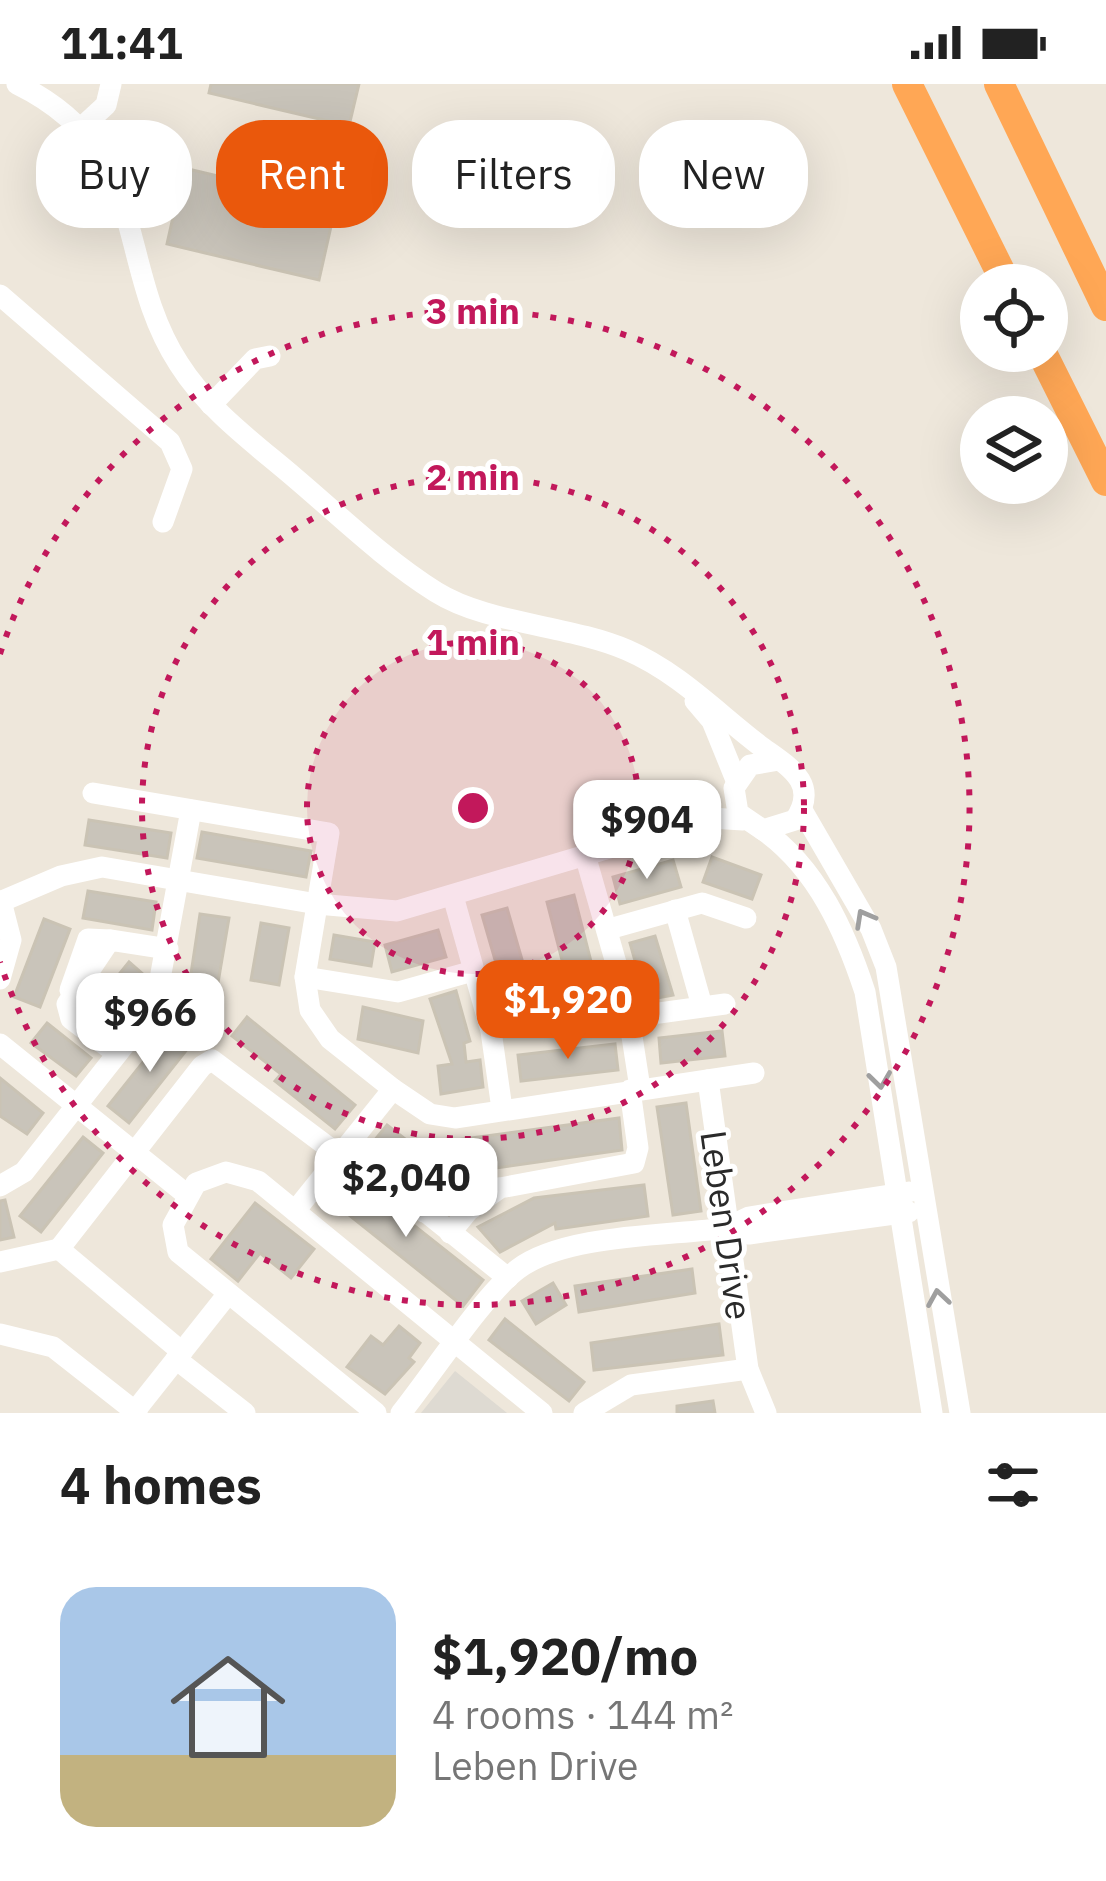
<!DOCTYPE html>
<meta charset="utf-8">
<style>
body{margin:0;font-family:"IBM Plex Sans",sans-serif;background:#f6f6f6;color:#222;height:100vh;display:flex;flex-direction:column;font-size:45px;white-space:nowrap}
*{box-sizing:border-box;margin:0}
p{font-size:39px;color:#767676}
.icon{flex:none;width:66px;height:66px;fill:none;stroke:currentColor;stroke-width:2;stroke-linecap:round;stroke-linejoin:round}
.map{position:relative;height:1329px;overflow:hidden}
.panel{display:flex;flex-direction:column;background:#fff;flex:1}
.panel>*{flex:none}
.banner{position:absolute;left:36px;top:36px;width:1035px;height:108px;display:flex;gap:24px}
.controls{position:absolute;left:960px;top:180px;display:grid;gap:24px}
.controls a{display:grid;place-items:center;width:108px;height:108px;border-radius:50%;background:#fff;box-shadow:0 12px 48px #0002;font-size:60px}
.price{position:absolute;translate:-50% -102px;padding:0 27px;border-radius:24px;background:#fff;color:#222;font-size:39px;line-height:78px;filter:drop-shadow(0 3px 6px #0008)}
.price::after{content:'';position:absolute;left:50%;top:72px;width:36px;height:27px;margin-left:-18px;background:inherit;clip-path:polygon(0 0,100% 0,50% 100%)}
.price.on{background:#ea580c;color:#fff}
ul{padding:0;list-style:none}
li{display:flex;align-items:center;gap:36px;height:300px;padding:0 60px}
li+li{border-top:3px solid #e0e0e0}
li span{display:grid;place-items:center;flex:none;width:336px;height:240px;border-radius:36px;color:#555}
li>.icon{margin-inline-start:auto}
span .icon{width:144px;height:144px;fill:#fffc;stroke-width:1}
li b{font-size:51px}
h2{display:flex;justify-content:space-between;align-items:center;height:144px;padding:0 60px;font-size:51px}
.tag{padding:0 42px;border-radius:48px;background:#fff;box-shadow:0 12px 48px #0002;font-size:42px;line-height:108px}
.tag.on{background:#ea580c;color:#fff}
.status{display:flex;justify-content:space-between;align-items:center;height:84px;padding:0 60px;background:#fff;direction:ltr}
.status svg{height:33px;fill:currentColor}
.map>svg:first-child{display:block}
.plaza{fill:#dedad2}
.building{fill:#c9c4ba;stroke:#cac3b4;stroke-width:3}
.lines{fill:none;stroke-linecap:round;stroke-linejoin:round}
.minor{stroke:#fff;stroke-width:21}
.highway{stroke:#ffa755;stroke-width:30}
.oneway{stroke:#9f9f9f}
.ring{fill:none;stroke:#c2185b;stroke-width:6;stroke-dasharray:6 12}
.labels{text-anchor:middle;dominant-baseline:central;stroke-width:10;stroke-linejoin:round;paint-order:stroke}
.street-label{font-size:36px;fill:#2a2a2a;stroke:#fff}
.centre{fill:#c2185b;stroke:#fff;stroke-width:6}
.ring-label{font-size:36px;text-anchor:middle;font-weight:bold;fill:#c2185b;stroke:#fff;stroke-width:10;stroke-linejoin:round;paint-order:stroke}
</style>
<div class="status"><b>11:41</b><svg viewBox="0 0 49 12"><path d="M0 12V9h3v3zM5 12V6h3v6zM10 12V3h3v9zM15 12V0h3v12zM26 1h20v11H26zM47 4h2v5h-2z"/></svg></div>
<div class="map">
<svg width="1106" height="1329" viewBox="0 0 1106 1329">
<rect width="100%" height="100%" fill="#eee7db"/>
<polygon class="plaza" points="455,1287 507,1329 421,1329"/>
<g class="building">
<polygon points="211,0 359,0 349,42 209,9"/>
<polygon points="184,84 336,120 319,196 167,160"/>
<polygon points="89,736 171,749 167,774 85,761"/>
<polygon points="202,748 311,767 306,793 197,774"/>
<polygon points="712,773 761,791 752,815 703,798"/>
<polygon points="673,776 681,803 620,820 613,793"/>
<polygon points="88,807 156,818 152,846 83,834"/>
<polygon points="574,811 605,932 578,938 547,818"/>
<polygon points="507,824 541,941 516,948 482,831"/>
<polygon points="200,830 229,834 211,940 184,936"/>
<polygon points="44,835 70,845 40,923 14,913"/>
<polygon points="261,839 289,844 279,901 251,896"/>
<polygon points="438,846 446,873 392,888 385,861"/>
<polygon points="334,851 375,858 371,882 330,875"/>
<polygon points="655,852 673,911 646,916 630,859"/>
<polygon points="129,878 145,892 105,942 88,929"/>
<polygon points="456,907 470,957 464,959 466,978 480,976 483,1003 441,1010 438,982 452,980 430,915"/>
<polygon points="363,923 423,937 418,969 358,955"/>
<polygon points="247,933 355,1021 335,1045 275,997 281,990 232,952"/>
<polygon points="47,939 91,974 76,992 31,959"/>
<polygon points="171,943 192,959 129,1039 108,1022"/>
<polygon points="722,947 725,972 661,979 659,954"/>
<polygon points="615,960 618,986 521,997 518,971"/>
<polygon points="0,994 43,1029 27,1050 0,1032"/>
<polygon points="686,1019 701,1127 673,1131 657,1023"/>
<polygon points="619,1034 622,1066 460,1089 456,1056"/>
<polygon points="387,1041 436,1079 417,1102 369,1063"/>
<polygon points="83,1053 103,1069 41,1148 20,1132"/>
<polygon points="349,1090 483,1196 463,1222 329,1115"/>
<polygon points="644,1101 648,1132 556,1145 555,1139 500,1168 478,1143 534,1114"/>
<polygon points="5,1116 14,1153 0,1156 0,1117"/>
<polygon points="255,1119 314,1165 291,1194 260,1169 238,1197 211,1175"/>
<polygon points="692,1185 695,1209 579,1228 575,1202"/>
<polygon points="553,1199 566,1221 536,1240 522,1217"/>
<polygon points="505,1235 584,1298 569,1317 489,1256"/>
<polygon points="719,1240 723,1271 594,1286 591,1259"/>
<polygon points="399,1242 420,1259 409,1274 414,1278 385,1310 347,1283 371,1252 383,1261"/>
<polygon points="713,1317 715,1329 677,1329 677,1322"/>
</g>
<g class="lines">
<g class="minor">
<path d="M17 0C154 67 113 178 179 280 208 326 254 359 295 394 341 433 385 476 436 508 487 540 569 541 627 566 678 588 716 628 759 661 786 681 821 698 795 736L763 746 738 729 734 704 750 681 779 676"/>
<polyline points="81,44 106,21 111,0"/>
<polyline points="0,211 170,358 182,385 163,438"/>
<polyline points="211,321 255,275 270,272"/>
<polyline points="695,617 712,637 736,696"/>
<polyline points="93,709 329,749 305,893 310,926 330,955 393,1005 430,1030 455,1034 754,989"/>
<polyline points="802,726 871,845 886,883 960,1329"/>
<path d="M763 746C817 784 845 847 865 908L932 1329"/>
<polyline points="585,771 626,914 640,1004"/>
<polyline points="453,812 491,947 502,1025"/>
<polyline points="0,818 61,792 102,783 317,820 397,827 711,734 743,736"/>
<polyline points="675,826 702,922"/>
<polyline points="609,845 702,819 746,834"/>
<polyline points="305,893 398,908 473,887"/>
<polyline points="0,895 11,856 1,817"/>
<polyline points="70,906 88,855 110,856"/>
<polyline points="630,933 725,920"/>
<polyline points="0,960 186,1110"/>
<polyline points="117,970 71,935 67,920 110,856 168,865"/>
<polyline points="708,996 748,1285 766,1329"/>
<polyline points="346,1064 508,1194"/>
<polyline points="0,1102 24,1088 155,922 191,726"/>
<polyline points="295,1127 393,1005"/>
<polyline points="424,1128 441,1112 499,1104"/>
<polyline points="726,1144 749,1150 909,1128"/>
<polyline points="450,1149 468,1127 500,1104 634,1079 638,1064 630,1006"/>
<polyline points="59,1165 202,982 212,976 340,1072"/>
<polyline points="59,1165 182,1268"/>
<polyline points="0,1178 59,1165"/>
<polyline points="0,1250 53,1263 137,1329"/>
<polyline points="176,1275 245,1329"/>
<polyline points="135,1327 227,1211"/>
<polyline points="376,1329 178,1168 173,1141 196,1099 226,1088 258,1097 542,1329"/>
<path d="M401 1329C430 1293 485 1209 518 1185 565 1150 668 1152 726 1144L749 1133 909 1108"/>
<polyline points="584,1329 631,1301 748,1285"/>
</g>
<g class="highway">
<polyline points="907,0 1007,201"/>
<polyline points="999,0 1106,222"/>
<polyline points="1041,267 1106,397"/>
</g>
</g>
<defs><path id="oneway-chevron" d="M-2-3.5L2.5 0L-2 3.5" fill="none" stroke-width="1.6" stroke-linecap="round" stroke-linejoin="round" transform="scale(3)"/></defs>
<g class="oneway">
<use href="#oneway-chevron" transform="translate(864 834) rotate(-119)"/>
<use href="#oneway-chevron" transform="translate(880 996) rotate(82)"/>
<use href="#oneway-chevron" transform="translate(938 1214) rotate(-99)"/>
</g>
<circle cx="473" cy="724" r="166" fill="#c2185b" fill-opacity=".12"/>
<g class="ring">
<circle cx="473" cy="724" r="166"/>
<circle cx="473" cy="724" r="331"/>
<path d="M0 570A497 497 0 1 1 0 878"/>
</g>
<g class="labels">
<g class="street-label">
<text transform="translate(727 1141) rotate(82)">Leben Drive</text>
</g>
</g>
<circle cx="473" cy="724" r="18" class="centre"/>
<g class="ring-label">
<text x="473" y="240">3 min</text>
<text x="473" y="406">2 min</text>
<text x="473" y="571">1 min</text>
</g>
</svg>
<div class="controls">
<a><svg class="icon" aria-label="locate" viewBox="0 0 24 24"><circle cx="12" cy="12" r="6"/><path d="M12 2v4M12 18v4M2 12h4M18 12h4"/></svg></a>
<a><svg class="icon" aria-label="layers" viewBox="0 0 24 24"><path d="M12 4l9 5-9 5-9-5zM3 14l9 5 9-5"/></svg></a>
</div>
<b class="price" style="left:647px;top:798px">$904</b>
<b class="price on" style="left:568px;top:978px">$1,920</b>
<b class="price" style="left:150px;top:991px">$966</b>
<b class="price" style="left:406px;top:1156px">$2,040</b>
<div class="banner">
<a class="tag">Buy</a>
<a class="tag on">Rent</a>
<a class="tag">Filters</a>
<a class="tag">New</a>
</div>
</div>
<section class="panel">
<h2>4 homes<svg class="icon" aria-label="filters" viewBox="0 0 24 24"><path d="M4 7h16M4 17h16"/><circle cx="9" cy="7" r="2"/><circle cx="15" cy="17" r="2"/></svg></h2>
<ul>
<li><span style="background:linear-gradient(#a9c7e8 70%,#c2b280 0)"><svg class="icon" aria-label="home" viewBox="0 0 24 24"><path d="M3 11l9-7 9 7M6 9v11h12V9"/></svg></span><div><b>$1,920/mo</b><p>4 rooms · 144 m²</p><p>Leben Drive</p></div></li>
</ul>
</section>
